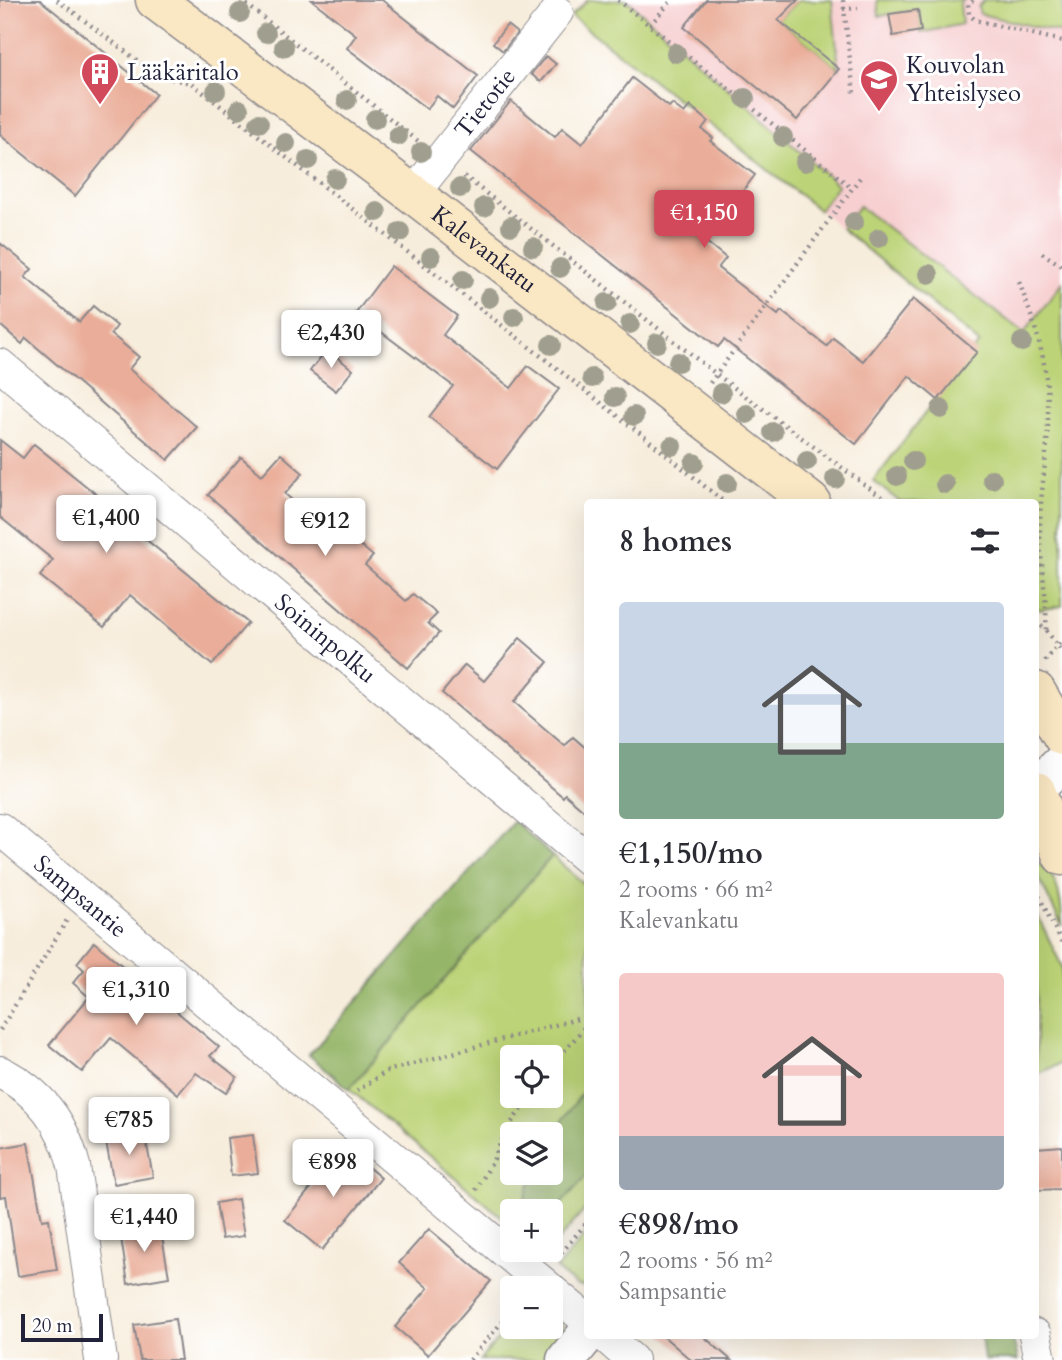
<!DOCTYPE html>
<meta charset="utf-8">
<style>
body{margin:0;font-family:Cardo,serif;background:#f2f2f3;color:#2b2b33;height:100vh;display:flex;flex-direction:column;font-size:26px;white-space:nowrap}
*{box-sizing:border-box;margin:0}
p{font-size:23px;color:#7c7c81}
.icon{flex:none;width:38px;height:38px;fill:none;stroke:currentColor;stroke-width:2;stroke-linecap:round;stroke-linejoin:round}
.map{position:relative;flex:1;overflow:hidden}
.sheet{position:absolute;left:584px;top:499px;width:455px;height:840px;display:flex;flex-direction:column;background:#fff;border-radius:7px;box-shadow:0 7px 28px #0002}
.sheet>*{flex:none}
.buttons{position:absolute;left:500px;top:1045px;display:grid;gap:14px}
.buttons a{display:grid;place-items:center;width:63px;height:63px;border-radius:7px;background:#fff;box-shadow:0 7px 28px #0002;font-size:35px}
.scale{position:absolute;left:21px;bottom:18px;width:82px;box-sizing:border-box;padding-left:7px;border:4px solid #22223b;border-top:0;font-size:19px;line-height:24px;white-space:nowrap;color:#22223b;-webkit-text-stroke:5px #fff;paint-order:stroke}
.price{position:absolute;translate:-50% -60px;padding:0 16px;border-radius:7px;background:#fff;color:#222;font-size:23px;line-height:46px;filter:drop-shadow(0 2px 4px #0008)}
.price::after{content:'';position:absolute;left:50%;top:42px;width:21px;height:16px;margin-left:-10px;background:inherit;clip-path:polygon(0 0,100% 0,50% 100%)}
.price.current{background:#d1495b;color:#fff}
ul{padding:0;list-style:none}
li{display:grid;align-content:center;gap:14px;height:371px;padding:0 35px}
li span{display:grid;place-items:center;height:217px;border-radius:7px;color:#555}
li>.icon{margin-inline-start:auto}
span .icon{width:126px;height:126px;fill:#fffc;stroke-width:1}
li b{font-size:30px}
h2{display:flex;justify-content:space-between;align-items:center;height:84px;padding:0 35px;font-size:30px}
.map>svg:first-child{display:block}
.built{fill:#f7cfd0}
.green{fill:#bcd377;stroke:#6f7a59;stroke-width:2;fill-rule:evenodd}
.forest{fill:#95b568;stroke:#5c6c52;stroke-width:2}
.building{fill:#eaad99}
.lines{fill:none;stroke-linecap:round;stroke-linejoin:round}
.minor-casing{stroke:#8c888c;stroke-width:34}
.tertiary-casing{stroke:#8c888c;stroke-width:41}
.secondary-casing{stroke:#8c888c;stroke-width:41}
.path{stroke:#8c888c;stroke-width:4.5;stroke-dasharray:2 5;stroke-linecap:butt}
.minor{stroke:#fff;stroke-width:32}
.tertiary{stroke:#fff;stroke-width:38}
.secondary{stroke:#fae7c3;stroke-width:38}
.tree{fill:#a09f8f}
.labels{text-anchor:middle;dominant-baseline:central;stroke-width:6;stroke-linejoin:round;paint-order:stroke}
.poi-label{font-size:24px;fill:#22223b;stroke:#fff;text-anchor:start}
.street-label{font-size:24px;fill:#22223b;stroke:#fff}
</style>
<div class="map">
<svg width="1062" height="1360" viewBox="0 0 1062 1360">
<rect width="100%" height="100%" fill="#fff"/>
<filter id="ink" filterUnits="userSpaceOnUse"><feTurbulence type="fractalNoise" baseFrequency=".0143" numOctaves="2"/><feDisplacementMap in="SourceGraphic" scale="14" xChannelSelector="R" yChannelSelector="G"/><feConvolveMatrix kernelMatrix="1 2 1 2 8 2 1 2 1" color-interpolation-filters="sRGB"/></filter>
<filter id="wash" filterUnits="userSpaceOnUse"><feTurbulence type="fractalNoise" baseFrequency=".00686" numOctaves="4" result="noise"/><feDisplacementMap in="SourceGraphic" scale="28" xChannelSelector="R" yChannelSelector="G"/><feGaussianBlur stdDeviation="1.57" result="paint"/><feColorMatrix in="noise" values="0 0 0 0 0 0 0 0 0 0 0 0 0 0 0 0 0 1.4 0 .05"/><feComposite in="paint" operator="in"/></filter>
<g filter="url(#wash)">
<rect width="100%" height="100%" fill="#f7eddc"/>
<polygon class="built" points="585,0 1062,0 1062,283 1005,357 979,343 819,210 571,16"/>
<g class="green">
<polygon points="588,0 627,0 838,185 819,210 571,16"/>
<polygon points="798,0 832,0 839,69 778,20"/>
<polygon points="877,0 964,0 960,3 962,24 921,33 918,10 879,16"/>
<polygon points="984,0 1062,0 1062,33 980,14 978,7"/>
<polygon points="859,206 1024,333 1062,283 1062,606 1040,610 1036,607 1036,502 900,502 873,481 979,343 841,228"/>
<path d="M552 856 588 887V1206L551 1249V1211H513V1226L349 1089ZM513 1057H551V1096H513ZM513 1134H551V1172H513Z"/>
<path d="M1036 862C1059 872 1062 904 1062 926L1036 872Z"/>
<polygon points="1036,912 1062,967 1062,1063 1036,1074"/>
<polygon points="588,1232 588,1287 576,1285 556,1269"/>
<path d="M551 1307C573 1326 560 1343 545 1360H480L513 1322V1326H551Z"/>
</g>
<g class="forest">
<polygon points="514,821 552,856 349,1089 309,1055"/>
<polygon points="588,1085 588,1174 551,1215 551,1211 523,1211 521,1209 534,1173 551,1172 551,1136"/>
<polygon points="981,1335 1012,1335 1018,1360 984,1360"/>
</g>
<g id="blocks">
<g class="building">
<polygon points="0,0 40,0 156,94 75,196 0,135"/>
<polygon points="312,0 382,0 478,76 453,109 437,96 427,109 347,48 356,35"/>
<polygon points="706,0 798,0 778,20 839,69 797,120 684,27"/>
<polygon points="918,10 921,31 893,36 889,14"/>
<polygon points="507,25 517,33 503,51 493,43"/>
<polygon points="546,56 556,64 541,82 531,74"/>
<polygon points="632,78 669,107 672,104 684,113 690,106 708,121 702,129 713,138 710,141 755,175 705,241 726,258 718,268 778,315 781,311 827,346 833,338 863,361 913,299 977,352 938,400 909,376 856,444 724,340 718,347 471,151 511,101 555,137 562,128 582,144"/>
<polygon points="0,243 32,269 25,277 79,322 93,306 117,326 111,334 139,357 129,369 197,427 168,460 26,338 22,344 0,325"/>
<polygon points="391,266 457,316 443,335 511,388 528,366 559,389 497,469 429,417 453,386 356,313"/>
<polygon points="327,349 353,370 336,391 310,371"/>
<polygon points="0,440 23,458 34,444 123,516 121,519 248,623 212,665 130,595 104,627 40,576 53,560 0,517"/>
<polygon points="281,454 303,473 285,494 291,499 288,502 338,544 347,534 373,556 365,565 406,601 413,594 437,614 428,623 439,633 408,668 208,495 241,457 262,475"/>
<polygon points="520,638 548,662 514,702 565,746 573,737 588,750 588,814 565,794 563,797 442,693 465,665 484,681"/>
<polygon points="94,942 219,1047 210,1056 237,1077 226,1093 196,1073 178,1094 111,1038 82,1072 49,1045 89,997 73,983 84,970 77,963"/>
<polygon points="144,1130 153,1177 114,1184 105,1137"/>
<polygon points="253,1135 258,1173 231,1176 227,1138"/>
<polygon points="28,1143 42,1220 49,1219 57,1270 18,1276 6,1196 0,1197 0,1148"/>
<polygon points="1062,1146 1062,1189 1036,1190 1036,1148"/>
<polygon points="344,1147 381,1178 322,1250 285,1220"/>
<polygon points="238,1199 244,1236 222,1239 216,1203"/>
<polygon points="160,1225 169,1277 128,1284 120,1231"/>
<polygon points="429,1229 491,1281 428,1355 395,1327 428,1288 399,1263"/>
<polygon points="175,1319 181,1360 140,1360 134,1325"/>
<polygon points="662,1335 702,1335 731,1360 691,1360"/>
</g>
</g>
</g>
<g filter="url(#ink)">
<use href="#blocks" fill-opacity="0" stroke="#8c888c" stroke-width="2"/>
<g class="lines">
<defs>
<g id="minor">
<path id="s1" d="M413 194 557 12"/>
<path id="s2" d="M0 365 588 859"/>
<path id="s3" d="M0 829 549 1288"/>
<path d="M0 1072C40 1092 63 1122 74 1166L101 1360"/>
<polyline points="551,1290 588,1321"/>
<polyline points="604,1335 632,1360"/>
<polyline points="1035,1335 1040,1360"/>
</g>
<g id="tertiary">
<polyline points="1036,788 1062,763"/>
<polyline points="566,1360 588,1333"/>
</g>
<g id="secondary">
<path id="s4" d="M155 0 413 194 811 502"/>
<polyline points="1036,691 1062,736"/>
<polyline points="1036,791 1062,856"/>
</g>
</defs>
<use href="#minor" class="minor-casing"/>
<use href="#tertiary" class="tertiary-casing"/>
<use href="#secondary" class="secondary-casing"/>
<g class="path">
<polyline points="57,0 158,76 191,83 646,438 724,502"/>
<polyline points="241,0 418,141"/>
<polyline points="618,0 852,188"/>
<polyline points="843,0 854,94"/>
<polyline points="973,0 968,4 969,14 975,20 1062,41"/>
<polyline points="843,9 858,8"/>
<polyline points="650,25 672,0"/>
<polyline points="464,176 716,374 888,502"/>
<polyline points="1042,253 1062,266"/>
<path d="M1019 282C1036 328 1048 361 1048 411 1049 452 1039 493 1040 534 1040 567 1048 596 1046 630"/>
<polyline points="710,383 862,175"/>
<polyline points="1036,621 1046,630 1062,652"/>
<polyline points="1045,661 1062,640"/>
<polyline points="1036,890 1062,943"/>
<polyline points="0,1030 67,920"/>
<polyline points="551,1067 588,1023"/>
<polyline points="357,1091 387,1071 588,1016"/>
<polyline points="476,1190 493,1161 506,1130 531,1096"/>
<polyline points="557,1258 588,1221"/>
<polyline points="470,1360 513,1309"/>
</g>
<use href="#minor" class="minor"/>
<use href="#tertiary" class="tertiary"/>
<use href="#secondary" class="secondary"/>
</g>
<g class="tree">
<circle cx="240" cy="13" r="10"/>
<circle cx="266" cy="33" r="10"/>
<circle cx="284" cy="47" r="10"/>
<circle cx="676" cy="53" r="10"/>
<circle cx="216" cy="91" r="10"/>
<circle cx="745" cy="98" r="10"/>
<circle cx="347" cy="100" r="10"/>
<circle cx="239" cy="109" r="10"/>
<circle cx="375" cy="119" r="10"/>
<circle cx="259" cy="123" r="10"/>
<circle cx="398" cy="136" r="10"/>
<circle cx="783" cy="137" r="10"/>
<circle cx="286" cy="143" r="10"/>
<circle cx="421" cy="152" r="10"/>
<circle cx="308" cy="160" r="10"/>
<circle cx="805" cy="162" r="10"/>
<circle cx="335" cy="179" r="10"/>
<circle cx="460" cy="188" r="10"/>
<circle cx="484" cy="207" r="10"/>
<circle cx="377" cy="212" r="10"/>
<circle cx="854" cy="222" r="10"/>
<circle cx="511" cy="226" r="10"/>
<circle cx="400" cy="232" r="10"/>
<circle cx="879" cy="238" r="10"/>
<circle cx="533" cy="247" r="10"/>
<circle cx="431" cy="257" r="10"/>
<circle cx="560" cy="268" r="10"/>
<circle cx="929" cy="274" r="10"/>
<circle cx="463" cy="280" r="10"/>
<circle cx="489" cy="298" r="10"/>
<circle cx="607" cy="303" r="10"/>
<circle cx="514" cy="317" r="10"/>
<circle cx="630" cy="324" r="10"/>
<circle cx="1022" cy="342" r="10"/>
<circle cx="657" cy="343" r="10"/>
<circle cx="551" cy="345" r="10"/>
<circle cx="678" cy="362" r="10"/>
<circle cx="592" cy="378" r="10"/>
<circle cx="721" cy="393" r="10"/>
<circle cx="615" cy="397" r="10"/>
<circle cx="941" cy="409" r="10"/>
<circle cx="747" cy="414" r="10"/>
<circle cx="634" cy="416" r="10"/>
<circle cx="773" cy="432" r="10"/>
<circle cx="672" cy="446" r="10"/>
<circle cx="807" cy="461" r="10"/>
<circle cx="913" cy="461" r="10"/>
<circle cx="694" cy="463" r="10"/>
<circle cx="897" cy="476" r="10"/>
<circle cx="835" cy="479" r="10"/>
<circle cx="992" cy="479" r="10"/>
<circle cx="727" cy="483" r="10"/>
<circle cx="945" cy="484" r="10"/>
</g>
</g>
<defs>
<symbol id="building-pin" viewBox="-11 -11 22 30"><path d="M0 17L-7.5 6A9.5 9.5 0 1 1 7.5 6Z" fill="#d1495b" stroke="#fff"/><path d="M-4-6H4V6H1V3H-1V6H-4ZM-2.5-4.3h1.7v1.8h-1.7ZM.8-4.3h1.7v1.8H.8ZM-2.5-1h1.7V.8h-1.7ZM.8-1h1.7V.8H.8Z" fill="#fff"/></symbol>
<symbol id="school-pin" viewBox="-11 -11 22 30"><path d="M0 17L-7.5 6A9.5 9.5 0 1 1 7.5 6Z" fill="#d1495b" stroke="#fff"/><path d="M0-5L7-2L0 1L-7-2ZM-4 1L0 2.5L4 1V4Q0 6-4 4Z" fill="#fff"/></symbol>
</defs>
<g fill-rule="evenodd">
<use href="#building-pin" x="78" y="50" width="44" height="60"/>
<use href="#school-pin" x="857" y="57" width="44" height="60"/>
</g>
<g class="labels">
<g class="poi-label">
<text x="906" y="65">Kouvolan<tspan x="906" dy="28">Yhteislyseo</tspan></text>
<text x="127" y="72">Lääkäritalo</text>
</g>
<g class="street-label">
<text stroke="none"><textPath href="#s1" startOffset="116">Tietotie</textPath></text>
<text stroke="none"><textPath href="#s4" startOffset="413">Kalevankatu</textPath></text>
<text stroke="none"><textPath href="#s2" startOffset="425">Soininpolku</textPath></text>
<text stroke="none"><textPath href="#s3" startOffset="105">Sampsantie</textPath></text>
</g>
</g>
</svg>
<div class="buttons">
<a><svg class="icon" aria-label="locate" viewBox="0 0 24 24"><circle cx="12" cy="12" r="6"/><path d="M12 2v4M12 18v4M2 12h4M18 12h4"/></svg></a>
<a><svg class="icon" aria-label="layers" viewBox="0 0 24 24"><path d="M12 4l9 5-9 5-9-5zM3 14l9 5 9-5"/></svg></a>
<a>+</a>
<a>−</a>
</div>
<div class="scale">20 m</div>
<b class="price current" style="left:704px;top:250px">€1,150</b>
<b class="price" style="left:331px;top:370px">€2,430</b>
<b class="price" style="left:106px;top:555px">€1,400</b>
<b class="price" style="left:325px;top:558px">€912</b>
<b class="price" style="left:136px;top:1027px">€1,310</b>
<b class="price" style="left:129px;top:1157px">€785</b>
<b class="price" style="left:333px;top:1199px">€898</b>
<b class="price" style="left:144px;top:1254px">€1,440</b>
<section class="sheet">
<h2>8 homes<svg class="icon" aria-label="filters" viewBox="0 0 24 24"><path d="M4 7h16M4 17h16"/><circle cx="9" cy="7" r="2"/><circle cx="15" cy="17" r="2"/></svg></h2>
<ul>
<li><span style="background:linear-gradient(#c9d6e8 65%,#7fa58c 0)"><svg class="icon" aria-label="home" viewBox="0 0 24 24"><path d="M3 11l9-7 9 7M6 9v11h12V9"/></svg></span><div><b>€1,150/mo</b><p>2 rooms · 66 m²</p><p>Kalevankatu</p></div></li>
<li><span style="background:linear-gradient(#f6c9c9 75%,#9aa5b1 0)"><svg class="icon" aria-label="home" viewBox="0 0 24 24"><path d="M3 11l9-7 9 7M6 9v11h12V9"/></svg></span><div><b>€898/mo</b><p>2 rooms · 56 m²</p><p>Sampsantie</p></div></li>
</ul>
</section>
</div>
